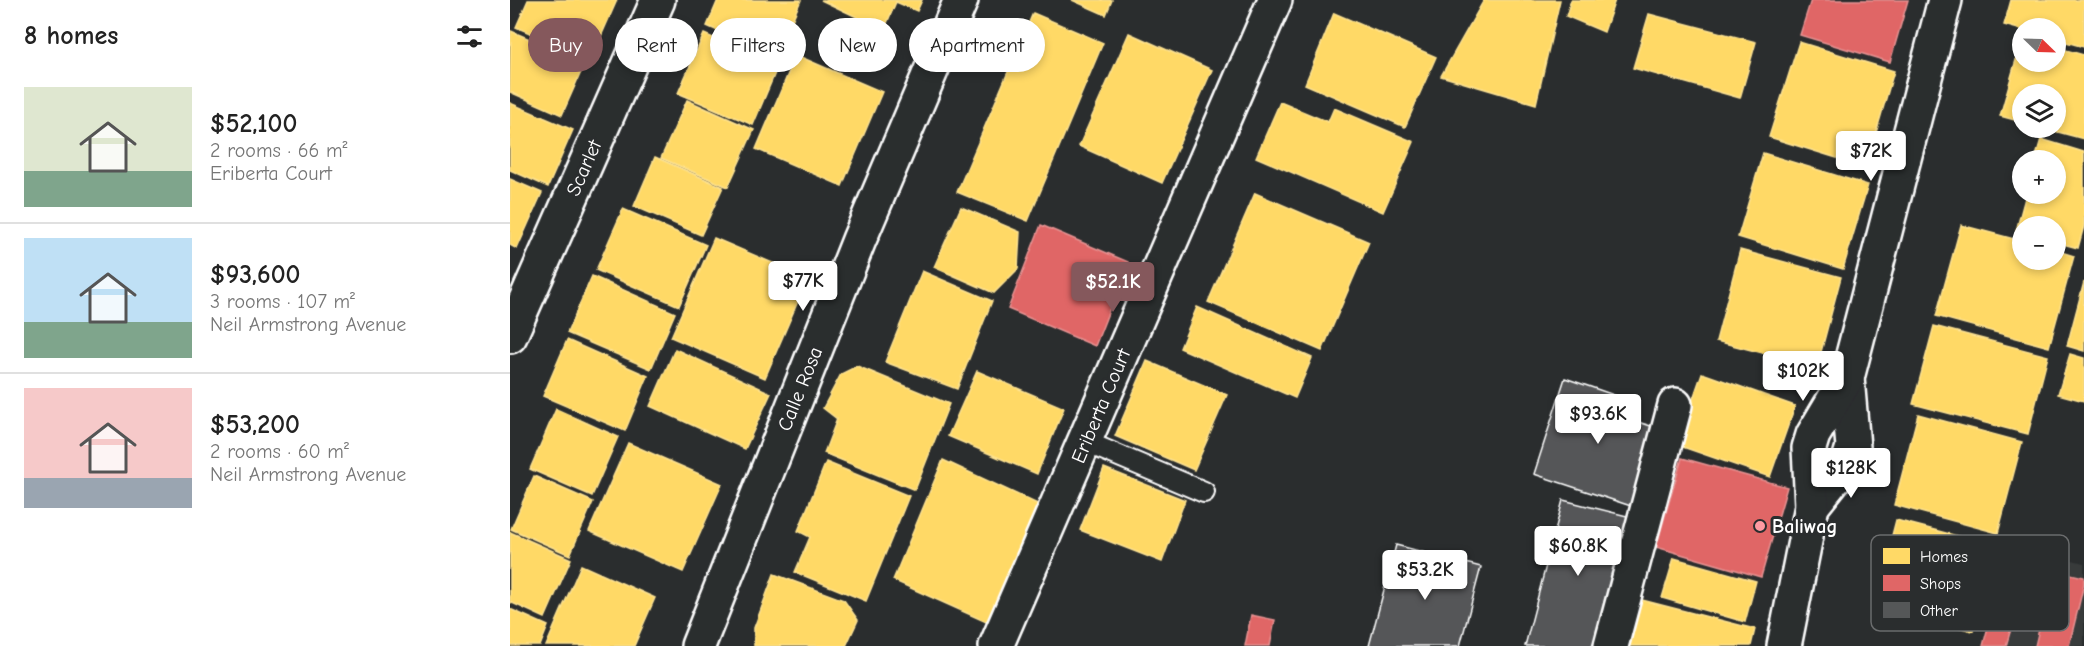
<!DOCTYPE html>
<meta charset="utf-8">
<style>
body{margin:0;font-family:"Comic Neue",sans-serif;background:#f6f6f6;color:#222;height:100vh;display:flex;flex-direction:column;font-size:22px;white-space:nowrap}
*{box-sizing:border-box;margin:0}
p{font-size:20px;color:#767676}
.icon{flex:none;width:33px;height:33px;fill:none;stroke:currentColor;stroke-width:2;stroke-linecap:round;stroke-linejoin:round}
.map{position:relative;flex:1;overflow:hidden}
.details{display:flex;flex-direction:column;background:#fff;width:510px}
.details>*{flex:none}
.guide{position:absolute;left:18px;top:18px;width:570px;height:54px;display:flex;gap:12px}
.needle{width:39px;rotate:113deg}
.buttons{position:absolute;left:1502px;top:18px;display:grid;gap:12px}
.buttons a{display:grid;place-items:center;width:54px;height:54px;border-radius:50%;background:#fff;box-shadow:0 3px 9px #0003;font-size:30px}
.price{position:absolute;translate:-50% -51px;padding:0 14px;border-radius:6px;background:#fff;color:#222;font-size:20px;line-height:39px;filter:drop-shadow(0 2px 3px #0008)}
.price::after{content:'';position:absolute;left:50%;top:36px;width:18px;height:14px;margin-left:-9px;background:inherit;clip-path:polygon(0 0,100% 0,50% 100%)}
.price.on{background:#85585c;color:#fff}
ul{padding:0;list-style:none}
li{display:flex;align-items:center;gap:18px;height:150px;padding:0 24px}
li+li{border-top:2px solid #e0e0e0}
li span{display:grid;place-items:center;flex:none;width:168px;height:120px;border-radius:0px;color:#555}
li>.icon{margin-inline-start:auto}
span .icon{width:72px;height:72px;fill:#fffc;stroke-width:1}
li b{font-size:26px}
h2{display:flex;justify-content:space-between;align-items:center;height:72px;padding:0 24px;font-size:26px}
.pill{padding:0 21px;border-radius:27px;background:#fff;box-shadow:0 3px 9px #0003;font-size:21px;line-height:54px}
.pill.on{background:#85585c;color:#fff}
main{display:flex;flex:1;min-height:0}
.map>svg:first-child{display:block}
.built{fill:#373a3b}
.homes{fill:#ffd966;stroke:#ffe494;stroke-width:1.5}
.shops{fill:#e06666;stroke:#e99494;stroke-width:1.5}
.building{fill:#555758;stroke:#fff;stroke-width:1.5}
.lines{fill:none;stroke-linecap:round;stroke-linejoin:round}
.lane-casing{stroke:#fff;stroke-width:24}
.street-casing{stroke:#fff;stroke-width:38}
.lane{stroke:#2a2d2e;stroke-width:20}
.street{stroke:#2a2d2e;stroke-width:33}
.poi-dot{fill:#ff9aa2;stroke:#2a2d2e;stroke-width:2}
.labels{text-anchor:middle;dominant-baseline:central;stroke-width:6;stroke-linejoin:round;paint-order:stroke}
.street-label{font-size:20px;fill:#fff;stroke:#2a2d2e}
.poi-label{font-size:20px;font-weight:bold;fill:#fff;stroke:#2a2d2e;text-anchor:start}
.key{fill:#2a2d2e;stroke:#6a6c6d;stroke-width:1.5}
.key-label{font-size:16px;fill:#fff}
</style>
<main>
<section class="details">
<h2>8 homes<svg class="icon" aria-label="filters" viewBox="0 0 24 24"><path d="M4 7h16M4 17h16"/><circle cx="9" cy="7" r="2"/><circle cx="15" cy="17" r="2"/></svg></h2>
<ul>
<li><span style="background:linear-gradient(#dfe7d0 70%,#7fa58c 0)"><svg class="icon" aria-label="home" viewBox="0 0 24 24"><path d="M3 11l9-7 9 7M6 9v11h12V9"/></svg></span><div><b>$52,100</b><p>2 rooms · 66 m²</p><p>Eriberta Court</p></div></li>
<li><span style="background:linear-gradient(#bfe0f5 70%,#7fa58c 0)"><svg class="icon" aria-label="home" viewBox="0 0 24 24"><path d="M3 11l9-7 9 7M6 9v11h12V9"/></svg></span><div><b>$93,600</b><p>3 rooms · 107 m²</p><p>Neil Armstrong Avenue</p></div></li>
<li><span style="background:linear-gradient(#f6c9c9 75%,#9aa5b1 0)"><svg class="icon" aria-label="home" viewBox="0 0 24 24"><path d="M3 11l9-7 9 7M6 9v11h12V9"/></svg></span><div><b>$53,200</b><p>2 rooms · 60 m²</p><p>Neil Armstrong Avenue</p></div></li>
</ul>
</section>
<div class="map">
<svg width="1574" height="646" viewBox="0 0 1574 646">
<rect width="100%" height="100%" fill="#2a2d2e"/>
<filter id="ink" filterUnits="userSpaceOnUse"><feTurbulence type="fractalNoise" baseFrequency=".0167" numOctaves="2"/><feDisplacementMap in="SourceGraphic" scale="12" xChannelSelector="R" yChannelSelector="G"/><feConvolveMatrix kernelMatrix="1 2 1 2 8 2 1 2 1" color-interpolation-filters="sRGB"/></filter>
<g filter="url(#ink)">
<polygon class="built" points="1505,545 1574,563 1574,646 1474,646"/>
<g class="homes">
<polygon points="18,0 107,0 81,59 6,27"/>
<polygon points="208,0 291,0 266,57 197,26"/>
<polygon points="311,0 412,0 407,11 386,2 374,30"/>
<polygon points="562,0 602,0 596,15"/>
<polygon points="974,0 1050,0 1026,104 931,76"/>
<polygon points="1061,0 1105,0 1094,32 1056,16"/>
<polygon points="1501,0 1574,0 1574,47 1545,39 1545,28 1512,30 1494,25"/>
<polygon points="523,13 593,43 518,221 447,192"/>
<polygon points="824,13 926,57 895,127 795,84"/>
<polygon points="1139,14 1246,42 1230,98 1123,68"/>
<polygon points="1,31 75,63 52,115 0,92"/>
<polygon points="619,33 702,70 652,183 569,146"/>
<polygon points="194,34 268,66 243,125 168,93"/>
<polygon points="1512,39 1512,62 1545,62 1545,47 1574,55 1574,139 1533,128 1545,128 1545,94 1512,94 1512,122 1490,116"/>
<polygon points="1289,42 1384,71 1356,167 1259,137"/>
<polygon points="286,55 372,92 332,186 246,149"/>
<polygon points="177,100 244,130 218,187 151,158"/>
<polygon points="770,102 818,122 824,108 904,142 873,212 746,157"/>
<polygon points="0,103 63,130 38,187 0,170"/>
<polygon points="1531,139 1574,152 1574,226 1568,248 1545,242 1545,226 1512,226 1512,233 1506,231 1516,194 1545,194 1545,160 1525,160"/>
<polygon points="1253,153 1358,185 1333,269 1228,237"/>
<polygon points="145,157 213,187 191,235 124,206"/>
<polygon points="0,179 32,193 7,249 0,245"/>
<polygon points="745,193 859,242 812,351 698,302"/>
<polygon points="451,207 510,232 508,269 484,293 424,267"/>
<polygon points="113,209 196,245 169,306 86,270"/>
<polygon points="1451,225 1512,241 1512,260 1545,260 1545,250 1564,256 1539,347 1426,316"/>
<polygon points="204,238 298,278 255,378 161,337"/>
<polygon points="1230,250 1331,277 1307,367 1206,341"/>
<polygon points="412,271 482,301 447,389 375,362"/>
<polygon points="82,276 165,313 141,369 57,333"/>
<polygon points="1574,282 1574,351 1557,346"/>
<polygon points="687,307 802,358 785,398 670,348"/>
<polygon points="1424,326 1538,356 1518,434 1403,404"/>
<polygon points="57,340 138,376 115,431 33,396"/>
<polygon points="165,349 261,393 235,449 140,406"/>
<polygon points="1560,354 1574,358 1574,401 1548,394"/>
<polygon points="637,361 717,395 684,470 605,436"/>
<polygon points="347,366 439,404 405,490 314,453 327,419 313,408 331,374"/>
<polygon points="467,371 554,408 527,474 438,436"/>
<polygon points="1192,373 1285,406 1260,477 1167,445"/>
<polygon points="46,409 108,437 82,496 20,469"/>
<polygon points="1408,414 1512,442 1488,533 1384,505"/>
<polygon points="118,443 212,484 173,572 79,531"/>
<polygon points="433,460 532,506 481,624 383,580"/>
<polygon points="316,462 399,496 356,601 285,572 300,537 288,531"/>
<polygon points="594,468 675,500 652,562 570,530"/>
<polygon points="24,476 83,502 60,555 1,529"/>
<polygon points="1386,520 1486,546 1463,631 1364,605"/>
<polygon points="0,532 61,559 35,618 0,602"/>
<polygon points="1164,558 1246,581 1235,622 1152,598"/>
<polygon points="71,565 145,598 124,646 36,646"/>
<polygon points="264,574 334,600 348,620 336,646 244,646 244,628"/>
<polygon points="1132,600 1245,629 1241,646 1120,646"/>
<polygon points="0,609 38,626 30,646 0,646"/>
</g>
<g class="shops">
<polygon points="1301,0 1398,0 1380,62 1290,35"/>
<polygon points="531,225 618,262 585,346 498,309"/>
<polygon points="1172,458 1277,487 1251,577 1146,547"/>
<polygon points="1543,570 1574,577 1574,584 1559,646 1525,646"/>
<polygon points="1483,608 1505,615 1496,646 1473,646"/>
<polygon points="741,615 765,620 760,646 735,646"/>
</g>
<g class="building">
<polygon points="1055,378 1121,401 1116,418 1153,430 1127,508 1024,474"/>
<polygon points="1053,500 1121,517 1088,646 1015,646"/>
<polygon points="886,545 971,567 950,646 859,646"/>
</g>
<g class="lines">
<defs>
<polyline id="lane" points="576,442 694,492"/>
<g id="street">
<polyline points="0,336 148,0"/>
<polyline points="1302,506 1339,460 1343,447 1337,378"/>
<polyline points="188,646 349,240 451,0"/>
<polyline points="486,646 765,0"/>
<polyline points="1101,646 1165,405"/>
<polyline points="1274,646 1302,506 1299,448 1303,435 1337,378 1435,0"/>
</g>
</defs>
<use href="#lane" class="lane-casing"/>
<use href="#street" class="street-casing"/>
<use href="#lane" class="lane"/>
<use href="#street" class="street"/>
</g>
</g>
<circle class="poi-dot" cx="1250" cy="526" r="6"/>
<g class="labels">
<g class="street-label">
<text transform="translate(74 168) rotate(-66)">Scarlet</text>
<text transform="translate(290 389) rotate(-68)">Calle Rosa</text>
<text transform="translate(591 406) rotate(-67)">Eriberta Court</text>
</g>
<g class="poi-label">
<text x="1262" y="526">Baliwag</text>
</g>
</g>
<rect x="1361" y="535" width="198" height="96" rx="9" class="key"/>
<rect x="1373" y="548" width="27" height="16" fill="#ffd966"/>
<rect x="1373" y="575" width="27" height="16" fill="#e06666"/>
<rect x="1373" y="602" width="27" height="16" fill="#555758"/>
<g class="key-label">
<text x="1410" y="562">Homes</text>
<text x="1410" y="589">Shops</text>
<text x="1410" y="616">Other</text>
</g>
</svg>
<div class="buttons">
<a><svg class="needle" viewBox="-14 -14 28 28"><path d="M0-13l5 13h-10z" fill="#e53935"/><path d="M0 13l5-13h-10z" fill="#767676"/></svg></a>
<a><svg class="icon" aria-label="layers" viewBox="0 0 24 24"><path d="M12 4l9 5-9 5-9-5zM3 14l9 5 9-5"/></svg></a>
<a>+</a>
<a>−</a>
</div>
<b class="price" style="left:1361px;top:182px">$72K</b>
<b class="price" style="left:293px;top:312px">$77K</b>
<b class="price on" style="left:603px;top:313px">$52.1K</b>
<b class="price" style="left:1293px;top:402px">$102K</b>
<b class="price" style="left:1088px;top:445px">$93.6K</b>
<b class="price" style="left:1341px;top:499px">$128K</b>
<b class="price" style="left:1068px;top:577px">$60.8K</b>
<b class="price" style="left:915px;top:601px">$53.2K</b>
<div class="guide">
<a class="pill on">Buy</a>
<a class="pill">Rent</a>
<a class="pill">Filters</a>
<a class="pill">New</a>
<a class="pill">Apartment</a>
</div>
</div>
</main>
